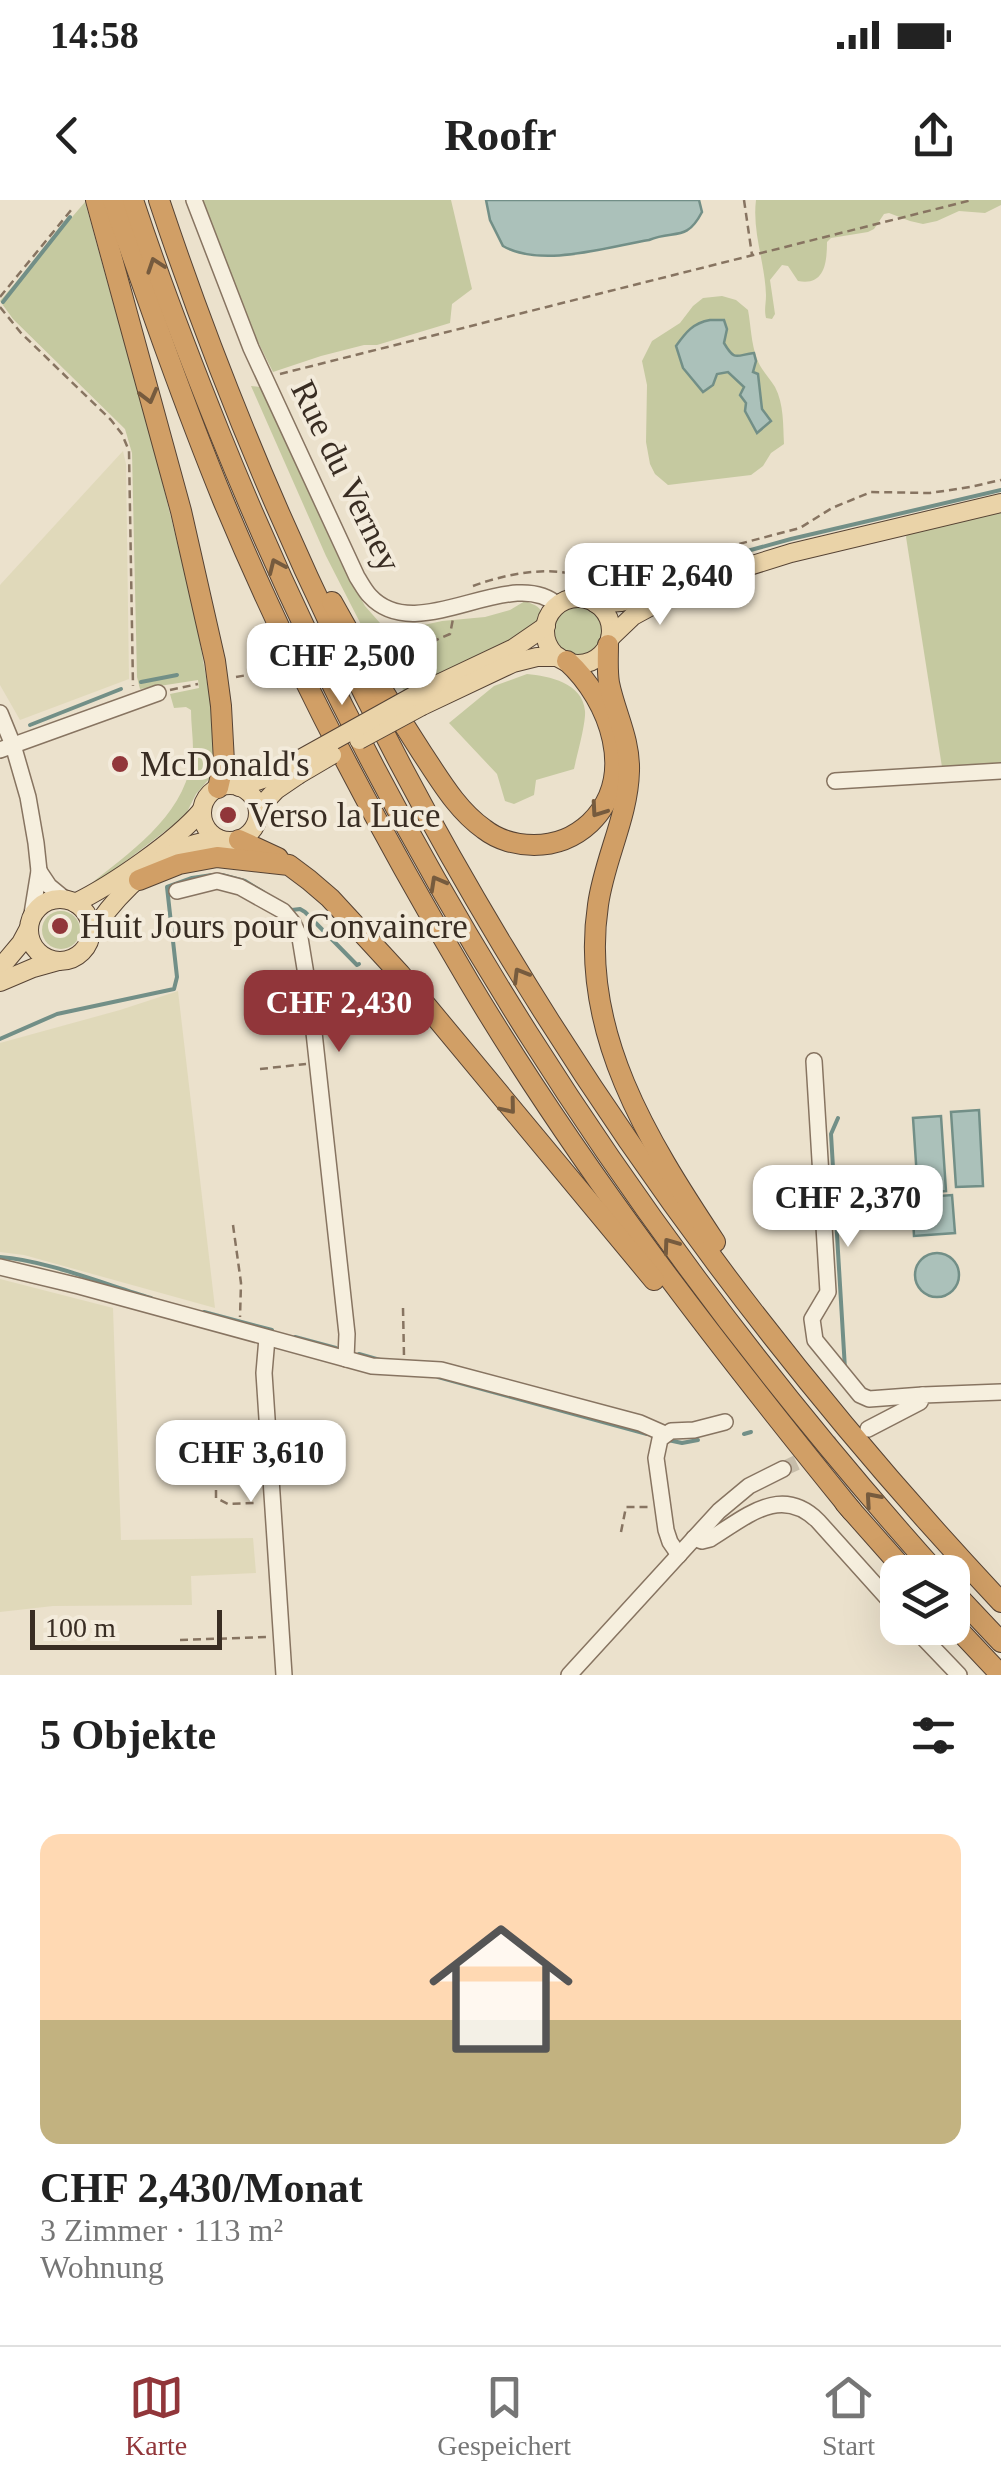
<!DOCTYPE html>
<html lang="de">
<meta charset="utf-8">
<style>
body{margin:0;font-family:"Times New Roman",serif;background:#f6f6f6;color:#222;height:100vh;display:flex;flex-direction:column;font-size:38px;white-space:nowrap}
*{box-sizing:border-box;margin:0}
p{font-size:32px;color:#767676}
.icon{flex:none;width:55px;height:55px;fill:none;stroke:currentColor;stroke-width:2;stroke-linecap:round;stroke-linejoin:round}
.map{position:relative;height:1475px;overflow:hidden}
.details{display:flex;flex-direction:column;background:#fff;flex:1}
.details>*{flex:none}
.buttons{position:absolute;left:880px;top:1355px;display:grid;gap:20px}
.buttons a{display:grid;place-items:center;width:90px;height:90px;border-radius:20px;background:#fff;box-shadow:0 10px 40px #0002;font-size:50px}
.scale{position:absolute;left:30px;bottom:25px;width:192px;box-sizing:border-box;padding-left:10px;border:5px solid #392d23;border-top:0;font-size:28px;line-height:35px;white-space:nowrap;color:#392d23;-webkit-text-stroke:8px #f3ebdb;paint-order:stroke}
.price{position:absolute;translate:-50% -85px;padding:0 22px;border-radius:20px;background:#fff;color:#222;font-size:32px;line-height:65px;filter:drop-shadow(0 2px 5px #0008)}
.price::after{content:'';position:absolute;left:50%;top:60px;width:30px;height:22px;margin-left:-15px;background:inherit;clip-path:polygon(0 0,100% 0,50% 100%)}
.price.selected{background:#91363a;color:#fff}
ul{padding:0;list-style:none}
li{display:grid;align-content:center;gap:20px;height:530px;padding:0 40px}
li span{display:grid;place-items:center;height:310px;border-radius:20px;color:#555}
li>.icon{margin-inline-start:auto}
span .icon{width:180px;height:180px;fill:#fffc;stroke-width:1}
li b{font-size:42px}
h2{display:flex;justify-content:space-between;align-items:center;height:120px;padding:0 40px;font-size:42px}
.status{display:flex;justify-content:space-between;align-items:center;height:70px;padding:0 50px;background:#fff;direction:ltr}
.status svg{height:28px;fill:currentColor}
header{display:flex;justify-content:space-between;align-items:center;height:130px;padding:0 40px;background:#fff;font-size:45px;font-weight:700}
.tabs{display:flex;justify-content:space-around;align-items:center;height:140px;border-top:2px solid #e0e0e0;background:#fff;font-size:28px;color:#767676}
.tabs a{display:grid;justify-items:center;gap:5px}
.tabs .selected{color:#91363a}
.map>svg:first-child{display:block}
.farmland{fill:#e0d9ba}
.green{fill:#c5c9a0}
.water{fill:#abc1ba;stroke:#728f87;stroke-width:2.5}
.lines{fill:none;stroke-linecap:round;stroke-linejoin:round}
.stream{stroke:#728f87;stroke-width:4}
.minor-tunnel{stroke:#c7bdaa;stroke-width:15;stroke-dasharray:15 8;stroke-linecap:butt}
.minor-casing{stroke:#877461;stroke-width:18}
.major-casing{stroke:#564334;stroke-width:20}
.highway-casing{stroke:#564334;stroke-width:22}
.path{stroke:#877461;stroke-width:2.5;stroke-dasharray:8 5;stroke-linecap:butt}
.minor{stroke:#f6efde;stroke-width:15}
.major{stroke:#ead3a8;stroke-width:18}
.highway{stroke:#d19f66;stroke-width:20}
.major-bridge-casing{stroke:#564334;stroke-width:20;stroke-linecap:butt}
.major-bridge{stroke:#ead3a8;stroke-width:18}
.oneway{stroke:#765b3e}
.poi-dot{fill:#91363a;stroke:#f3ebdb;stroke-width:4}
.labels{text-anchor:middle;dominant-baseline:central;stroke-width:8;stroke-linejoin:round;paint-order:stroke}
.street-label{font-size:35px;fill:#392d23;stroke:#f3ebdb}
.poi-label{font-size:35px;fill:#392d23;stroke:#f3ebdb;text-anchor:start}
</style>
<div class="status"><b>14:58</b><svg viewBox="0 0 49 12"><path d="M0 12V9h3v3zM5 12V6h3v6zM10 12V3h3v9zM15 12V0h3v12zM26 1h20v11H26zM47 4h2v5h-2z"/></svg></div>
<header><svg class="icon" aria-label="back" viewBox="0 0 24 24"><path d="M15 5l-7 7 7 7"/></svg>Roofr<svg class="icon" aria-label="share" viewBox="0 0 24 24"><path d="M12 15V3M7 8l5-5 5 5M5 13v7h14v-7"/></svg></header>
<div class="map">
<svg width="1001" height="1475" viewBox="0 0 1001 1475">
<rect width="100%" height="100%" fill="#ebe1cc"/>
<g class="farmland">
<polygon points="123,251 126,264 129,479 20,520 0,485 0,385"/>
<polygon points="178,791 215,1108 24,1055 0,1052 0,843 120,810"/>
<polygon points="0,1079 113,1108 121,1340 253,1338 256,1373 191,1376 192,1405 53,1406 0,1412"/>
</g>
<g class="green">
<polygon points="201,0 451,0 472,89 452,104 450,123 377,145 364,145 321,156 273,172 241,108"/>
<path d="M756 0H1001V5L985 13 959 11 937 21 923 24 910 21 889 13 884 14 874 29 868 32 831 38 827 42C827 64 824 86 798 81L788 66 782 65 770 80 775 114 772 119 766 118C764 109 766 104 766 95 765 63 752 32 756 0Z"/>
<path d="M85 2 156 257 195 415 211 505 215 563 209 579 196 594 185 616 97 683 87 687C132 650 189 614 193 549 193 537 191 523 191 510L186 507 174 508 170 494 199 488 198 480 140 489 137 477 132 253 125 229 13 119 0 101Z"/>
<path d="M722 96 736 100 748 110C751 126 751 143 757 159 761 170 769 177 775 187 784 204 783 225 784 244L771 253 763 266 751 275 668 285 655 274 650 264 646 242 647 185 642 161 652 141 680 123 693 106 703 98Z"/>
<path d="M251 186 260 187 341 363 365 406 380 423 392 429 401 430 442 421 485 417 510 410 525 401C541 407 546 410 538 427L406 493 373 448 326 356Z"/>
<polygon points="1001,310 1001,565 942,567 906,337 908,332"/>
<circle cx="578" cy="431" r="25"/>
<path d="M527 474C549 476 583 483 585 511 586 523 577 555 574 569L536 580 534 595 514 604 505 601 497 574 449 523 494 486Z"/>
<circle cx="61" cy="730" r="19"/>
</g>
<g class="water">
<path d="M486 0H699L702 12C686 43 674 29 649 40 607 47 542 68 503 46L490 20Z"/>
<path d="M710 120H724L727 129 724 143C735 162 736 155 754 153L756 161 753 172 758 174 762 209 771 221 757 233 745 211 746 203 740 195 744 187 728 172 717 174 713 185 703 192 683 168 676 146C686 132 693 123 710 120Z"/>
<polygon points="979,910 983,986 956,987 951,912"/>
<polygon points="941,916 946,991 918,993 913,918"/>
<polygon points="952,995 955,1033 914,1036 912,998"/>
<circle cx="937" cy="1075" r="22"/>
</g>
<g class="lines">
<g class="stream">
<polyline points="3,102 70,17"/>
<polyline points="616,387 791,339 1001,290"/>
<polyline points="367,436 394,433"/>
<polyline points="141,482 177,475"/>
<polyline points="30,525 121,489"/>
<polyline points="222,675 245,681 263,692"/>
<polyline points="288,707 292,710 300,709 305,712 357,765 359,764"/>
<polyline points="0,839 57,814 174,789 177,777 167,687 192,678 212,675"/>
<polyline points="838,918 831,934 845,1169"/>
<path d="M0 1057C45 1060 107 1085 151 1098"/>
<polyline points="204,1112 272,1130"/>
<polyline points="295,1137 336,1148"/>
<polyline points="359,1154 380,1160"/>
<polyline points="438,1177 647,1234"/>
<polyline points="744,1234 751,1232"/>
<polyline points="668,1240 682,1243 698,1240"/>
</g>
<polyline class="minor-tunnel" points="783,1269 860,1233"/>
<defs>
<g id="minor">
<path d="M194 0 251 148 357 377C361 383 365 391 370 396 418 448 510 363 558 405"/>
<polyline points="0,513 13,545 28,597 36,643 39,671 31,720"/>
<polyline points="0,550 158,493"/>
<polyline points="835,581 1001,571"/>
<polyline points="39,671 49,686 66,700"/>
<polyline points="177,691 217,681 240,687 283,711 293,723 300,738 311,805 347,1134 346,1159"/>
<polyline points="814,861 828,1092 812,1119 815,1140 860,1195 869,1199 923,1195"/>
<polyline points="0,1067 79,1086 372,1166 441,1170 640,1223 665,1234"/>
<polyline points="267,1138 264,1173 284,1475"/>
<polyline points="868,1229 920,1202 923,1195 1001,1192"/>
<path d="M694 1338 702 1341 710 1339C746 1317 781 1284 818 1321L898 1410"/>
<polyline points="679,1355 670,1342 666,1330 656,1258 660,1239 671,1231 694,1230 725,1222"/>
<polyline points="914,1428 959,1475"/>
<polyline points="569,1475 719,1311 749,1286 783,1269"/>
</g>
<g id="major">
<circle cx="578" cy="431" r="33"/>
<polyline points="596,404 621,402 685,386 791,353 1001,303"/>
<polyline points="610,438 633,416 668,397"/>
<polyline points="417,494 514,448 546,426"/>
<polyline points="422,506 513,463 537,457 559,457"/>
<circle cx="230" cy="613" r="28"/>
<polyline points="239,587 272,576 291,564"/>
<polyline points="258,609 276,590 298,575"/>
<circle cx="60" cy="730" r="31"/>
<path d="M75 703C112 685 176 641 202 610"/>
<path d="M91 735C110 702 146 666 181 649 193 643 207 641 219 639"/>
<polyline points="0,768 21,743 29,728"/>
<polyline points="0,782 33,768 58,761"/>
</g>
<g id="highway">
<polyline points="96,0 181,311 215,461 221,506 224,562 218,588"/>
<path d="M113 0C148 101 183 202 223 300 292 466 377 627 469 782 581 970 715 1142 852 1311"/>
<path d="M133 0C159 79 189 157 220 234 389 653 635 1036 936 1372"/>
<path d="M159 0C334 525 622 999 1001 1402"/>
<path d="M332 402C360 453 390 504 422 553 440 580 457 610 484 629 498 640 517 645 534 645 555 645 575 637 590 623 638 577 610 500 567 461"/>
<path d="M608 445C608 457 607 470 609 483 615 513 630 539 629 571 628 617 604 660 598 705 579 831 648 941 715 1042"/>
<polyline points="239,640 278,658"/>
<polyline points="139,680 179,664 217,657 289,665 309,680 330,698 400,774 654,1080"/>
<polyline points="845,1303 906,1372"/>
<polyline points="952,1390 1001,1442"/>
<polyline points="952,1423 1001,1475"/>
</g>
</defs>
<use href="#minor" class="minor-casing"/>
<use href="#major" class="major-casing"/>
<use href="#highway" class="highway-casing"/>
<g class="path">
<polyline points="744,0 752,55"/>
<polyline points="0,97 72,9"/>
<polyline points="0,107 21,133 111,220 122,234 129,251 133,486"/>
<polyline points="280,174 972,0"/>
<path d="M473 386C500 376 532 369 561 372 578 374 592 381 609 378L800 328 832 308 871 292 930 293 970 287 1001 280"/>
<polyline points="380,451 436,440 450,434 453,419"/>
<polyline points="236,477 282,469"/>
<polyline points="170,490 198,484"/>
<polyline points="260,869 306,864"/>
<polyline points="233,1025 241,1083 240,1117"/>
<polyline points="403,1108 404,1156"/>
<polyline points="216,1290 216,1298 228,1304 256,1303"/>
<polyline points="621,1332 626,1307 651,1307"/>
<polyline points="180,1440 269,1437"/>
</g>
<use href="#minor" class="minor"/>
<use href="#major" class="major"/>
<use href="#highway" class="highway"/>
<defs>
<g id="major-bridge">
<polyline points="359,540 422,506"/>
<polyline points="291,564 417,494"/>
<polyline points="298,575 332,555"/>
</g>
</defs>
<use href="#major-bridge" class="major-bridge-casing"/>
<use href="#major-bridge" class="major-bridge"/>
</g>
<defs><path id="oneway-chevron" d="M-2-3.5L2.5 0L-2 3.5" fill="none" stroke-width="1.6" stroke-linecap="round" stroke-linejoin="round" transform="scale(2.5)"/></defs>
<g class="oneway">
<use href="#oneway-chevron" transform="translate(155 65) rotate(-109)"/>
<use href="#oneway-chevron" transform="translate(149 196) rotate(75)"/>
<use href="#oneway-chevron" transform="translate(276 366) rotate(-114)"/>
<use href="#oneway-chevron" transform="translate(598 610) rotate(125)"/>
<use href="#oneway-chevron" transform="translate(437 683) rotate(-119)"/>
<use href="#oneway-chevron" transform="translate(520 775) rotate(-121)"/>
<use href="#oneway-chevron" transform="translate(509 907) rotate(51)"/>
<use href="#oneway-chevron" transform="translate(670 1045) rotate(-126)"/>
<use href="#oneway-chevron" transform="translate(872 1299) rotate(-131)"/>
</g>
<g class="poi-dot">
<circle cx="120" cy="564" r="10"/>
<circle cx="228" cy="615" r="10"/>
<circle cx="60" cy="726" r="10"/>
</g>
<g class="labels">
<g class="street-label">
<text transform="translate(346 276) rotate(64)">Rue du Verney</text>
</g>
<g class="poi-label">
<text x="140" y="564">McDonald's</text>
<text x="248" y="615">Verso la Luce</text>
<text x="80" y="726">Huit Jours pour Convaincre</text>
</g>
</g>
</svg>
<div class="buttons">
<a><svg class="icon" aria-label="layers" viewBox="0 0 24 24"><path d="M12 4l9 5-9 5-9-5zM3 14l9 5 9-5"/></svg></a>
</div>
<div class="scale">100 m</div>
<b class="price" style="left:660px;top:428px">CHF 2,640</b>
<b class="price" style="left:342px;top:508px">CHF 2,500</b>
<b class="price selected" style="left:339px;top:855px">CHF 2,430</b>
<b class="price" style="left:848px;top:1050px">CHF 2,370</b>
<b class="price" style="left:251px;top:1305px">CHF 3,610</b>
</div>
<section class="details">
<h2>5 Objekte<svg class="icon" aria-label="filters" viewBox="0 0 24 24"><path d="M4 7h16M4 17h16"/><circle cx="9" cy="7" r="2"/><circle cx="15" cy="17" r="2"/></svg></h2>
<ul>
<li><span style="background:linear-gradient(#ffd9b3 60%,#c2b280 0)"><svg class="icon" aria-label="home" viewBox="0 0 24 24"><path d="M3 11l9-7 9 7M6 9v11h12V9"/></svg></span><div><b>CHF 2,430/Monat</b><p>3 Zimmer · 113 m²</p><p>Wohnung</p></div></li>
</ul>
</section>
<nav class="tabs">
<a class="selected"><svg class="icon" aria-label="map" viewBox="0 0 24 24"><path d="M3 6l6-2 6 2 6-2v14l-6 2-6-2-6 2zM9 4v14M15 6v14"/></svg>Karte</a>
<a><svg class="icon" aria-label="saved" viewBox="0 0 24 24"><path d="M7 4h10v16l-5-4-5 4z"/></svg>Gespeichert</a>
<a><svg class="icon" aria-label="home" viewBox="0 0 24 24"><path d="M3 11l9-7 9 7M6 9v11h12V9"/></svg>Start</a>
</nav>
